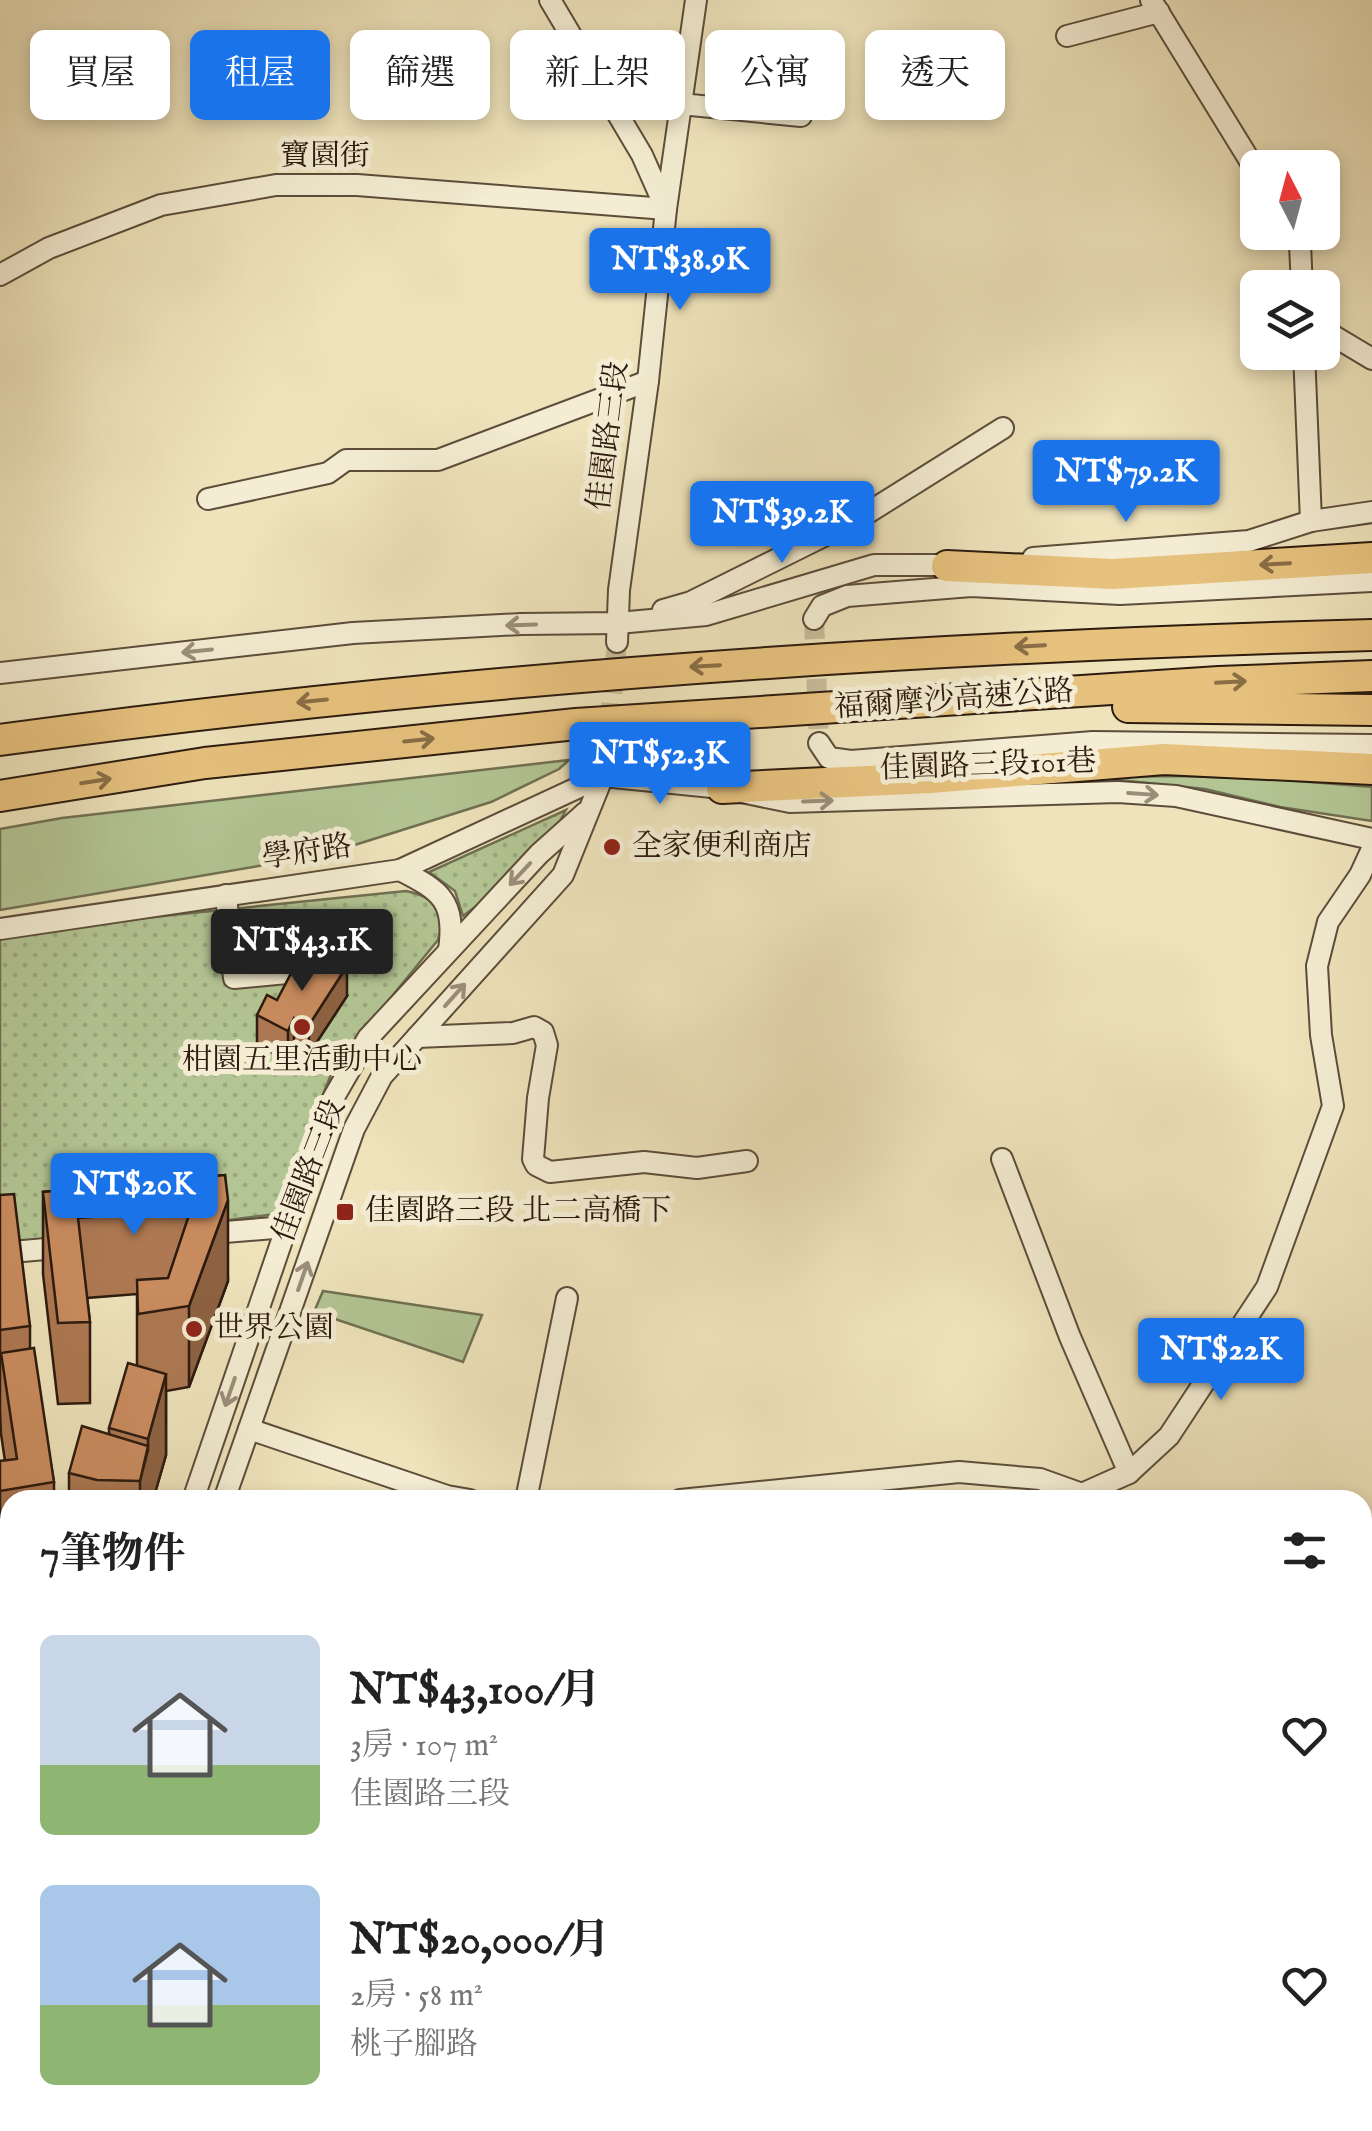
<!DOCTYPE html>
<html lang="zh-TW">
<meta charset="utf-8">
<style>
body{margin:0;font-family:"IM FELL English","Noto Serif TC",serif;background:#f2f2f2;color:#222;height:100vh;display:flex;flex-direction:column;font-size:38px;white-space:nowrap}
*{box-sizing:border-box;margin:0}
p{font-size:32px;color:#767676}
.icon{flex:none;width:55px;height:55px;fill:none;stroke:currentColor;stroke-width:2;stroke-linecap:round;stroke-linejoin:round}
.map{position:relative;flex:1;overflow:hidden}
.details{position:absolute;left:0px;top:1490px;width:1372px;height:642px;display:flex;flex-direction:column;background:#fff;border-radius:30px 30px 0 0;box-shadow:0 5px 15px #0003}
.details>*{flex:none}
.top-card{position:absolute;left:30px;top:30px;width:1312px;height:90px;display:flex;gap:20px}
.needle{width:65px;rotate:354deg}
.fabs{position:absolute;left:1240px;top:150px;display:grid;gap:20px}
.fabs a{display:grid;place-items:center;width:100px;height:100px;border-radius:15px;background:#fff;box-shadow:0 5px 15px #0003;font-size:50px}
.price{position:absolute;translate:-50% -85px;padding:0 22px;border-radius:10px;background:#1a73e8;color:#fff;font-size:32px;line-height:65px;filter:drop-shadow(0 2px 5px #0008)}
.price::after{content:'';position:absolute;left:50%;top:60px;width:30px;height:22px;margin-left:-15px;background:inherit;clip-path:polygon(0 0,100% 0,50% 100%)}
.price.selected{background:#222;color:#fff}
ul{padding:0;list-style:none}
li{display:flex;align-items:center;gap:30px;height:250px;padding:0 40px}
li span{display:grid;place-items:center;flex:none;width:280px;height:200px;border-radius:15px;color:#555}
li>.icon{margin-inline-start:auto}
span .icon{width:120px;height:120px;fill:#fffc;stroke-width:1}
li b{font-size:42px}
h2{display:flex;justify-content:space-between;align-items:center;height:120px;padding:0 40px;font-size:42px}
.chip{padding:0 35px;border-radius:15px;background:#fff;box-shadow:0 5px 15px #0003;font-size:35px;line-height:90px}
.chip.selected{background:#1a73e8;color:#fff}
.map>svg:first-child{display:block}
.green{fill:#b3c594;stroke:#707052;stroke-width:2.5}
.park{fill:url(#park-dots);stroke:#707052;stroke-width:2.5}
.lines{fill:none;stroke-linecap:round;stroke-linejoin:round}
.minor-tunnel{stroke:#c7bb99;stroke-width:20;stroke-dasharray:20 10;stroke-linecap:butt}
.minor-casing{stroke:#5c4d3a;stroke-width:24}
.highway-casing{stroke:#2c1b0f;stroke-width:34}
.minor{stroke:#f4edd3;stroke-width:20}
.highway{stroke:#e7c27e;stroke-width:30}
.wall{fill:#ad7852;stroke:#2c1b0f;stroke-width:2.5}
.shaded-wall{fill:#8d6242;stroke:#2c1b0f;stroke-width:2.5}
.building{fill:#c98c5f;stroke:#2c1b0f;stroke-width:2.5}
.oneway{stroke:#8a6e46}
.oneway2{stroke:#9a8e7b}
.poi-dot{fill:#8f2418;stroke:#f4edd3;stroke-width:4}
.labels{text-anchor:middle;dominant-baseline:central;stroke-width:10;stroke-linejoin:round;paint-order:stroke}
.street-label{font-size:30px;fill:#2c1b0f;stroke:#f4edd3}
.poi-label{font-size:30px;fill:#2c1b0f;stroke:#f4edd3;text-anchor:start}
</style>
<div class="map">
<svg width="1372" height="2131" viewBox="0 0 1372 2131">
<defs>
<pattern id="park-dots" width="8" height="8" patternUnits="userSpaceOnUse" patternTransform="scale(2.5)"><rect width="8" height="8" fill="#b3c594"/><path d="M2 2h.1M6 6h.1" fill="none" stroke="#9aa97e" stroke-width="1.8" stroke-linecap="round"/></pattern>
</defs>
<rect width="100%" height="100%" fill="#eee3bb"/>
<filter id="stains"><feTurbulence type="fractalNoise" baseFrequency=".002" numOctaves="4"/><feColorMatrix values="0 0 0 0 .2 0 0 0 0 .09 0 0 0 0 .02 0 0 0 .5 -.17"/></filter>
<radialGradient id="worn" r=".72"><stop offset=".6" stop-color="#630" stop-opacity="0"/><stop offset="1" stop-color="#630" stop-opacity=".3"/></radialGradient>
<g class="green">
<polygon points="569,760 559,769 491,802 323,855 0,910 0,829 62,818"/>
<polygon points="1181,776 1273,779 1372,787 1372,821 1280,807 1205,789 1090,777"/>
<polygon points="323,1291 482,1315 463,1362 314,1312"/>
</g>
<g class="park">
<polygon points="566,810 539,859 463,916 455,891 429,872"/>
<path d="M406 891C435 897 447 910 438 940L334 1067 276 1214 0 1249V937L65 926Z"/>
</g>
<g class="lines">
<g class="minor-tunnel">
<polyline points="814,619 819,743"/>
<polyline points="607,753 617,642"/>
</g>
<defs>
<g id="minor">
<polyline points="1151,0 1258,174"/>
<polyline points="1067,36 1159,12"/>
<polyline points="681,104 801,116"/>
<polyline points="1293,232 1300,244 1302,288"/>
<polyline points="0,275 49,248 161,205 276,185 357,185 666,209 642,155 550,0"/>
<polyline points="1322,329 1372,359"/>
<polyline points="1304,352 1311,521"/>
<polyline points="208,499 328,473 346,460 438,460 648,381"/>
<polyline points="1033,558 1249,541 1311,521 1372,512"/>
<polyline points="663,610 691,602 858,519 1003,428"/>
<polyline points="814,619 822,606 847,596 971,586 1120,594 1372,581"/>
<polyline points="617,642 619,590 648,381 666,209 696,0"/>
<polyline points="0,673 353,633 521,624 618,623 706,615 874,565 960,565"/>
<polyline points="819,743 829,758 851,761 1093,742 1372,745"/>
<polyline points="603,776 722,788 790,802 1118,792 1176,796 1372,839"/>
<path d="M400 870C441 891 456 901 449 950"/>
<polyline points="226,895 234,978 318,970"/>
<polyline points="0,929 400,870 603,776"/>
<polyline points="417,1037 513,1033 534,1027 543,1032 547,1045 538,1098 533,1159 536,1165 550,1172 644,1162 697,1168 747,1161"/>
<polyline points="1002,1159 1070,1337 1129,1473"/>
<polyline points="201,1234 286,1227"/>
<polyline points="0,1253 68,1247"/>
<polyline points="249,1429 447,1496 470,1500"/>
<polyline points="193,1500 327,1109 368,1038 539,854 586,812"/>
<polyline points="224,1500 354,1129 382,1076 563,875 603,776 607,753"/>
<polyline points="526,1500 567,1298"/>
<polyline points="680,1500 959,1472 1040,1479 1082,1494 1129,1473 1169,1436 1267,1287 1333,1106 1321,1035 1317,966 1328,922 1360,875 1372,849"/>
<polyline points="0,1663 10,1661"/>
<polyline points="0,1688 10,1687"/>
<polyline points="1362,1690 1372,1686"/>
<polyline points="1212,2122 1218,2131"/>
<polyline points="121,2131 121,2122"/>
<polyline points="156,2131 156,2122"/>
<polyline points="1022,2131 1024,2122"/>
</g>
<g id="highway">
<polyline points="947,566 1113,574 1372,558"/>
<polyline points="1128,707 1372,710"/>
<path d="M0 740C455 678 913 647 1372 635"/>
<polyline points="722,788 930,778 1164,759 1372,769"/>
<polyline points="0,796 205,763 576,724 1219,682 1372,676"/>
</g>
</defs>
<use href="#minor" class="minor-casing"/>
<use href="#highway" class="highway-casing"/>
<use href="#minor" class="minor"/>
<use href="#highway" class="highway"/>
</g>
<g class="wall">
<polygon points="347,996 309,1054 294,1047 288,1060 257,1045 257,1015 277,1000"/>
<polygon points="225,1175 228,1281 189,1387 166,1391 166,1455 153,1500 69,1500 69,1473 109,1434 109,1428 137,1365 137,1294 87,1298 90,1322 90,1403 58,1404 43,1274 43,1192"/>
<polygon points="0,1195 30,1326 30,1348 54,1482 54,1500 10,1500 10,1570 0,1572 0,1461 5,1461 1,1434 0,1411"/>
<polygon points="0,2038 39,2131 0,2131"/>
</g>
<g class="shaded-wall">
<polygon points="347,966 347,996 309,1054 309,1025"/>
<polygon points="294,1018 294,1047 288,1060 288,1031"/>
<polygon points="228,1200 228,1281 189,1387 189,1306"/>
<polygon points="166,1374 166,1455 153,1500 140,1500 140,1481 148,1450 148,1439"/>
<polygon points="10,2074 10,2117 0,2109 0,2076"/>
</g>
<g class="building">
<polygon points="323,959 334,965 337,959 347,966 309,1025 294,1018 288,1031 257,1015 267,995 277,1000 298,960 317,970"/>
<polygon points="225,1175 228,1200 189,1306 138,1314 137,1280 168,1278 191,1209 78,1218 90,1322 58,1323 43,1192"/>
<polygon points="14,1194 30,1326 0,1330 0,1195"/>
<polygon points="34,1348 54,1482 0,1491 0,1461 17,1459 1,1353"/>
<polygon points="128,1363 166,1374 148,1439 109,1428"/>
<polygon points="82,1426 148,1446 140,1481 97,1480 69,1473"/>
<polygon points="10,2036 10,2074 0,2076 0,2038"/>
<polygon points="10,2083 10,2122 37,2122 39,2131 4,2131 0,2109 0,2085"/>
</g>
<defs><path id="oneway-shaft" d="M-6 0H5M1.5-3L5.5 0L1.5 3" fill="none" stroke-width="1.6" stroke-linecap="round" stroke-linejoin="round" transform="scale(2.5)"/></defs>
<g class="oneway">
<use href="#oneway-shaft" transform="translate(1275 564) rotate(177)"/>
<use href="#oneway-shaft" transform="translate(1030 646) rotate(177)"/>
<use href="#oneway-shaft" transform="translate(705 666) rotate(177)"/>
<use href="#oneway-shaft" transform="translate(1231 682) rotate(-3)"/>
<use href="#oneway-shaft" transform="translate(312 701) rotate(174)"/>
<use href="#oneway-shaft" transform="translate(419 740) rotate(-6)"/>
<use href="#oneway-shaft" transform="translate(96 781) rotate(-9)"/>
</g>
<g class="oneway2">
<use href="#oneway-shaft" transform="translate(521 625) rotate(178)"/>
<use href="#oneway-shaft" transform="translate(197 651) rotate(174)"/>
<use href="#oneway-shaft" transform="translate(1143 794) rotate(4)"/>
<use href="#oneway-shaft" transform="translate(818 801) rotate(-2)"/>
<use href="#oneway-shaft" transform="translate(520 874) rotate(133)"/>
<use href="#oneway-shaft" transform="translate(455 995) rotate(-48)"/>
<use href="#oneway-shaft" transform="translate(303 1276) rotate(-71)"/>
<use href="#oneway-shaft" transform="translate(230 1392) rotate(109)"/>
</g>
<g class="poi-dot">
<circle cx="612" cy="847" r="10"/>
<circle cx="302" cy="1027" r="10"/>
<rect x="335" y="1202" width="20" height="20" rx="5"/>
<circle cx="194" cy="1329" r="10"/>
</g>
<g class="labels">
<g class="street-label">
<text x="325" y="157">寶園街</text>
<text transform="translate(609 436) rotate(-83)">佳園路三段</text>
<text transform="translate(954 700) rotate(-4)">福爾摩沙高速公路</text>
<text transform="translate(988 766) rotate(-2)">佳園路三段101巷</text>
<text transform="translate(307 853) rotate(-8)">學府路</text>
<text transform="translate(310 1171) rotate(-69)">佳園路三段</text>
</g>
<g class="poi-label">
<text x="632" y="847">全家便利商店</text>
<text x="302" y="1061" text-anchor="middle">柑園五里活動中心</text>
<text x="365" y="1212">佳園路三段 北二高橋下</text>
<text x="214" y="1329">世界公園</text>
</g>
</g>
<rect width="100%" height="100%" filter="url(#stains)"/>
<rect width="100%" height="100%" fill="url(#worn)"/>
</svg>
<div class="fabs">
<a><svg class="needle" viewBox="-14 -14 28 28"><path d="M0-13l5 13h-10z" fill="#e53935"/><path d="M0 13l5-13h-10z" fill="#767676"/></svg></a>
<a><svg class="icon" aria-label="layers" viewBox="0 0 24 24"><path d="M12 4l9 5-9 5-9-5zM3 14l9 5 9-5"/></svg></a>
</div>
<b class="price" style="left:680px;top:313px">NT$38.9K</b>
<b class="price" style="left:1126px;top:525px">NT$79.2K</b>
<b class="price" style="left:782px;top:566px">NT$39.2K</b>
<b class="price" style="left:660px;top:807px">NT$52.3K</b>
<b class="price selected" style="left:302px;top:994px">NT$43.1K</b>
<b class="price" style="left:134px;top:1238px">NT$20K</b>
<b class="price" style="left:1221px;top:1403px">NT$22K</b>
<div class="top-card">
<a class="chip">買屋</a>
<a class="chip selected">租屋</a>
<a class="chip">篩選</a>
<a class="chip">新上架</a>
<a class="chip">公寓</a>
<a class="chip">透天</a>
</div>
<section class="details">
<h2>7筆物件<svg class="icon" aria-label="filters" viewBox="0 0 24 24"><path d="M4 7h16M4 17h16"/><circle cx="9" cy="7" r="2"/><circle cx="15" cy="17" r="2"/></svg></h2>
<ul>
<li><span style="background:linear-gradient(#c9d6e8 65%,#8fb573 0)"><svg class="icon" aria-label="home" viewBox="0 0 24 24"><path d="M3 11l9-7 9 7M6 9v11h12V9"/></svg></span><div><b>NT$43,100/月</b><p>3房 · 107 m²</p><p>佳園路三段</p></div><svg class="icon" aria-label="heart" viewBox="0 0 24 24"><path d="M12 20l-8-8c-3-5 5-10 8-4 3-6 11-1 8 4z"/></svg></li>
<li><span style="background:linear-gradient(#a9c7e8 60%,#8fb573 0)"><svg class="icon" aria-label="home" viewBox="0 0 24 24"><path d="M3 11l9-7 9 7M6 9v11h12V9"/></svg></span><div><b>NT$20,000/月</b><p>2房 · 58 m²</p><p>桃子腳路</p></div><svg class="icon" aria-label="heart" viewBox="0 0 24 24"><path d="M12 20l-8-8c-3-5 5-10 8-4 3-6 11-1 8 4z"/></svg></li>
</ul>
</section>
</div>
